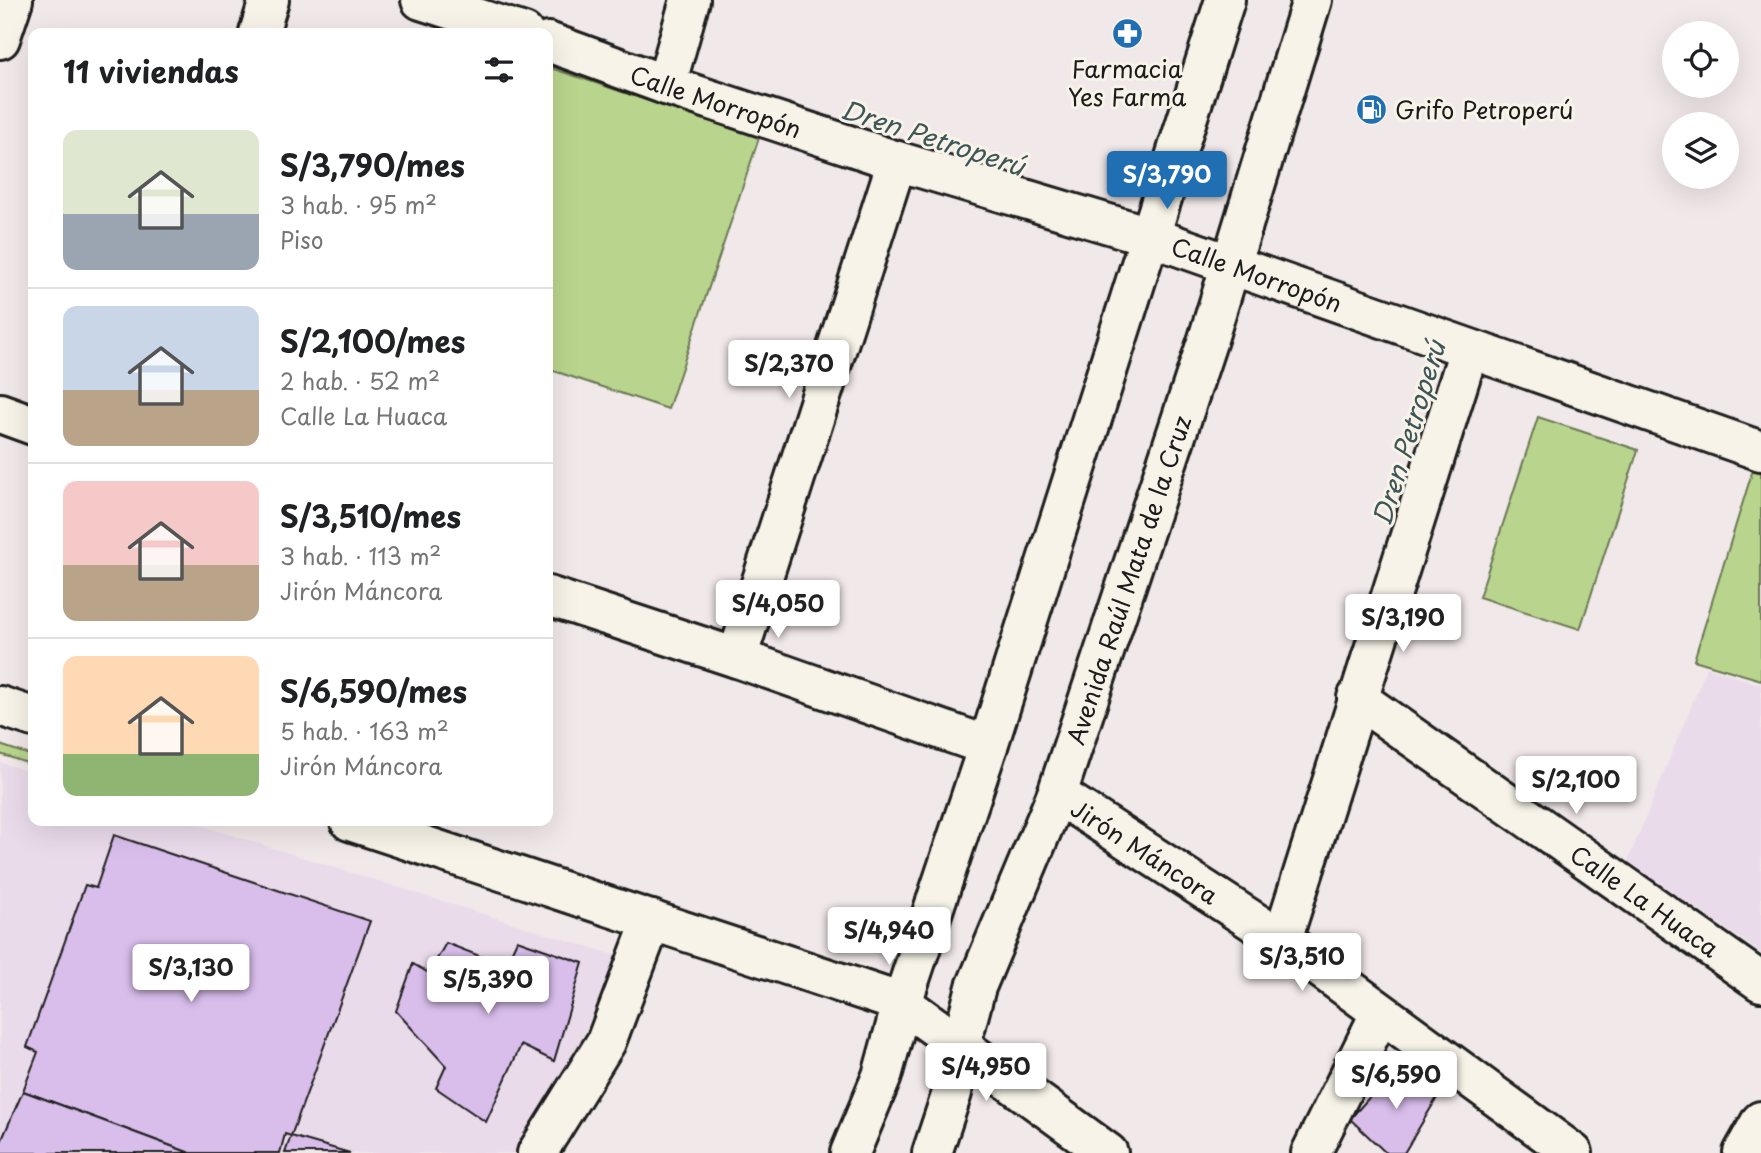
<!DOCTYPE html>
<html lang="es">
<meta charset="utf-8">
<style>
body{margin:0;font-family:"Playpen Sans",sans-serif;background:#f6f6f6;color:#202124;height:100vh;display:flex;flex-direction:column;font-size:26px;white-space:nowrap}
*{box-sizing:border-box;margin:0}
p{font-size:23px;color:#757577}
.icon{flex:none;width:38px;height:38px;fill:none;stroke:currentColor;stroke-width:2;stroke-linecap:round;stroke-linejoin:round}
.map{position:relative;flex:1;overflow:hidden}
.details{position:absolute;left:28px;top:28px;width:525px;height:798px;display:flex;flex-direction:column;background:#fff;border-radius:14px;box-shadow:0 7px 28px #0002}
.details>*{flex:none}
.tools{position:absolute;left:1662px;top:21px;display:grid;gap:14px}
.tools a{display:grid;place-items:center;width:77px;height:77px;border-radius:50%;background:#fff;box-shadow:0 7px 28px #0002;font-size:35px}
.price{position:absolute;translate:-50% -60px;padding:0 16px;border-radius:7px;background:#fff;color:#222;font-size:23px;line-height:46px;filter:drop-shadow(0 2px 4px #0008)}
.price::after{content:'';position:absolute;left:50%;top:42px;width:21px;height:16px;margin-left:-10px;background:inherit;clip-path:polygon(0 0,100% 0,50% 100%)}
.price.active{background:#1f6fb2;color:#fff}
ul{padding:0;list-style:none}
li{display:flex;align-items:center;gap:21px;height:175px;padding:0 35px}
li+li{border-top:2px solid #e0e0e0}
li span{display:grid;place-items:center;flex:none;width:196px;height:140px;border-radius:14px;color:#555}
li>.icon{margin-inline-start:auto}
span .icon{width:84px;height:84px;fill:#fffc;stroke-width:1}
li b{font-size:30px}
h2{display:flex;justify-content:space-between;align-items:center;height:84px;padding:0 35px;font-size:30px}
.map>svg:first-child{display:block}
.built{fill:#eadbea}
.green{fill:#b9d58d;stroke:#6a7854;stroke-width:2}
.building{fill:#d9beec;stroke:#1c1c1c;stroke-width:2}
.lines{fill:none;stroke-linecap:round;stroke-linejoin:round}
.minor-casing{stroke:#1c1c1c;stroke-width:44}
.major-casing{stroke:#1c1c1c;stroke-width:44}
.minor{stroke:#f7f3e8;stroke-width:38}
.major{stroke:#f7f3e8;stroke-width:38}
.labels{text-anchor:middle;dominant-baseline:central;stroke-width:6;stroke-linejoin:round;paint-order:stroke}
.poi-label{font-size:24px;fill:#1c1c1c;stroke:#f7f3e8}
.street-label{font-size:24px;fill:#1c1c1c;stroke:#f7f3e8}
.water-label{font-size:26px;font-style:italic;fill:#3e5658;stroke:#f7f3e8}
</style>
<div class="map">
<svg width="1761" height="1153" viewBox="0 0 1761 1153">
<rect width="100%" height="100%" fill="#f1e8e9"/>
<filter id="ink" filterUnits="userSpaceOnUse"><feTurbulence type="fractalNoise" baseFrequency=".0143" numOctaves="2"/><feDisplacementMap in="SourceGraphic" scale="14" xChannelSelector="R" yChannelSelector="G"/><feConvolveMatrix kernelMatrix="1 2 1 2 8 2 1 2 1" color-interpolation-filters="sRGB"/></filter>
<g filter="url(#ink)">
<g class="built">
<polygon points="1707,667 1761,685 1761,953 1628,861"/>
<polygon points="0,762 33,773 33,821 186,821 617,956 573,1061 518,1153 0,1153"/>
</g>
<g class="green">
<polygon points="548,67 759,138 668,409 548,369"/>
<polygon points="1538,417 1638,450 1580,629 1479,597"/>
<polygon points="1755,463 1761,465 1761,680 1694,660"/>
<polygon points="0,745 33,756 33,765 0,754"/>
</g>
<g class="building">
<polygon points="114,835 370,921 291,1136 285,1134 280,1153 190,1153 23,1091 38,1052 27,1047 85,885 96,888"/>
<polygon points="517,940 583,963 554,1061 521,1045 486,1122 436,1088 446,1066 396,1011 413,964 429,973 446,943 505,966"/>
<polygon points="1397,1066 1441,1091 1404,1153 1386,1153 1350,1119"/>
<polygon points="23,1091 190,1153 0,1153 0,1144"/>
<polygon points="291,1136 350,1153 285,1153"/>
</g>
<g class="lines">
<defs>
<g id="minor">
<polyline points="421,0 524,33"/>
<polyline points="259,33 269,0"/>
<polyline points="0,39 13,0"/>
<path id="s1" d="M548 42 666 85 897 161 1149 236 1761 451"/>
<polyline points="666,85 690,0"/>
<polyline points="0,413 33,425"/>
<polyline points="548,596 737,658 988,746"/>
<polyline points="737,658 897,161"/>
<path id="s2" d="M1357 698 1761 982"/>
<polyline points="0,706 33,717"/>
<path id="s3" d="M1057 794 1282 940 1573 1153"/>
<polyline points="350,821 902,1003 1108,1153"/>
<polyline points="1282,940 1469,350"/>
<polyline points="537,1153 606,1042 652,920"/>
<polyline points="1311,1153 1380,1014"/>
<polyline points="1743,1153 1761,1121"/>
</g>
<g id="major">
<polyline points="850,1153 882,1076 902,1003 988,746 1225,0"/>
<path id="s4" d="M932 1153 952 1093 960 1048 976 987 1057 794 1208 339 1312 0"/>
</g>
</defs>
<use href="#minor" class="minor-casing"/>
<use href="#major" class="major-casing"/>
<use href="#minor" class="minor"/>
<use href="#major" class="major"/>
</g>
</g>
<defs>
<symbol id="pharmacy-disc" viewBox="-11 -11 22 22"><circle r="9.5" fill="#1f6fb2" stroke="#f7f3e8"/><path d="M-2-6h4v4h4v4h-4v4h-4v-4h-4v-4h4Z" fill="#fff"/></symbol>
<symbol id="fuel-disc" viewBox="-11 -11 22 22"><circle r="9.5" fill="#1f6fb2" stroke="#f7f3e8"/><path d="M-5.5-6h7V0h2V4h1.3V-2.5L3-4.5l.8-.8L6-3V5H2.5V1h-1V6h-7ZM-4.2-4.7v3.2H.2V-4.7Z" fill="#fff"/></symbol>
</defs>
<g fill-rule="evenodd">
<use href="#pharmacy-disc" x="1110" y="16" width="35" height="35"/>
<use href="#fuel-disc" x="1354" y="92" width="35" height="35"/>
</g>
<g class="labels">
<g class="poi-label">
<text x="1127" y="68">Farmacia<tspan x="1127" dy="28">Yes Farma</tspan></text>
<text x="1395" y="109" text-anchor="start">Grifo Petroperú</text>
</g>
<g class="street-label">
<text stroke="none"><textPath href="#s1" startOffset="178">Calle Morropón</textPath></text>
<text stroke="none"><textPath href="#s1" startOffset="746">Calle Morropón</textPath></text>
<text stroke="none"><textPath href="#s4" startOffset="607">Avenida Raúl Mata de la Cruz</textPath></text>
<text stroke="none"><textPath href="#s3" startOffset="105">Jirón Máncora</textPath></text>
<text stroke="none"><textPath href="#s2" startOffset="352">Calle La Huaca</textPath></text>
</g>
<g class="water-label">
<text transform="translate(933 137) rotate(18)">Dren Petroperú</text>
<text transform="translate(1408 433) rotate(-73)">Dren Petroperú</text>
</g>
</g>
</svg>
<div class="tools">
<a><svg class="icon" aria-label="locate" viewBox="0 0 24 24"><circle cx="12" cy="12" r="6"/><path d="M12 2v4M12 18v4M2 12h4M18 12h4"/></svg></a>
<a><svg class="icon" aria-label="layers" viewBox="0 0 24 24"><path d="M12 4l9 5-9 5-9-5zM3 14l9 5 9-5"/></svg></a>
</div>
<b class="price active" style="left:1167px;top:211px">S/3,790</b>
<b class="price" style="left:789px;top:400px">S/2,370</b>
<b class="price" style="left:778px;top:640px">S/4,050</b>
<b class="price" style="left:1403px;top:654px">S/3,190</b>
<b class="price" style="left:1576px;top:816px">S/2,100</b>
<b class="price" style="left:889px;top:967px">S/4,940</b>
<b class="price" style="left:1302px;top:993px">S/3,510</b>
<b class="price" style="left:191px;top:1004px">S/3,130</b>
<b class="price" style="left:488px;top:1016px">S/5,390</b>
<b class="price" style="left:986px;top:1103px">S/4,950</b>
<b class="price" style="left:1396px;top:1111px">S/6,590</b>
<section class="details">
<h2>11 viviendas<svg class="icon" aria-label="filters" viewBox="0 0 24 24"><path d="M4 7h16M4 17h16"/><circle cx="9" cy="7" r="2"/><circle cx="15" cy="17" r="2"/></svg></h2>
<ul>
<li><span style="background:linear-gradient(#dfe7d0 60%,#9aa5b1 0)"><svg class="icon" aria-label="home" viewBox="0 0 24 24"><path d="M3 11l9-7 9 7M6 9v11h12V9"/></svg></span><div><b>S/3,790/mes</b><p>3 hab. · 95 m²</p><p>Piso</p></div></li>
<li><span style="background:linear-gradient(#c9d6e8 60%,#b9a48a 0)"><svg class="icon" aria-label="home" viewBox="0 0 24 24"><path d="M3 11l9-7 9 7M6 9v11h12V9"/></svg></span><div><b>S/2,100/mes</b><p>2 hab. · 52 m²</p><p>Calle La Huaca</p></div></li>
<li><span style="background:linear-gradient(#f6c9c9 60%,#b9a48a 0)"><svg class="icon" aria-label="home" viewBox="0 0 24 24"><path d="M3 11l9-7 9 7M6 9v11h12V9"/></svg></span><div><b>S/3,510/mes</b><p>3 hab. · 113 m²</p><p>Jirón Máncora</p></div></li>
<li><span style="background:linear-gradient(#ffd9b3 70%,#8fb573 0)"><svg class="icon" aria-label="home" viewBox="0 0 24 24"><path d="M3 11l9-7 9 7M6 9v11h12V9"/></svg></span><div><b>S/6,590/mes</b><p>5 hab. · 163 m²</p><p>Jirón Máncora</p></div></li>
</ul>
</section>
</div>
